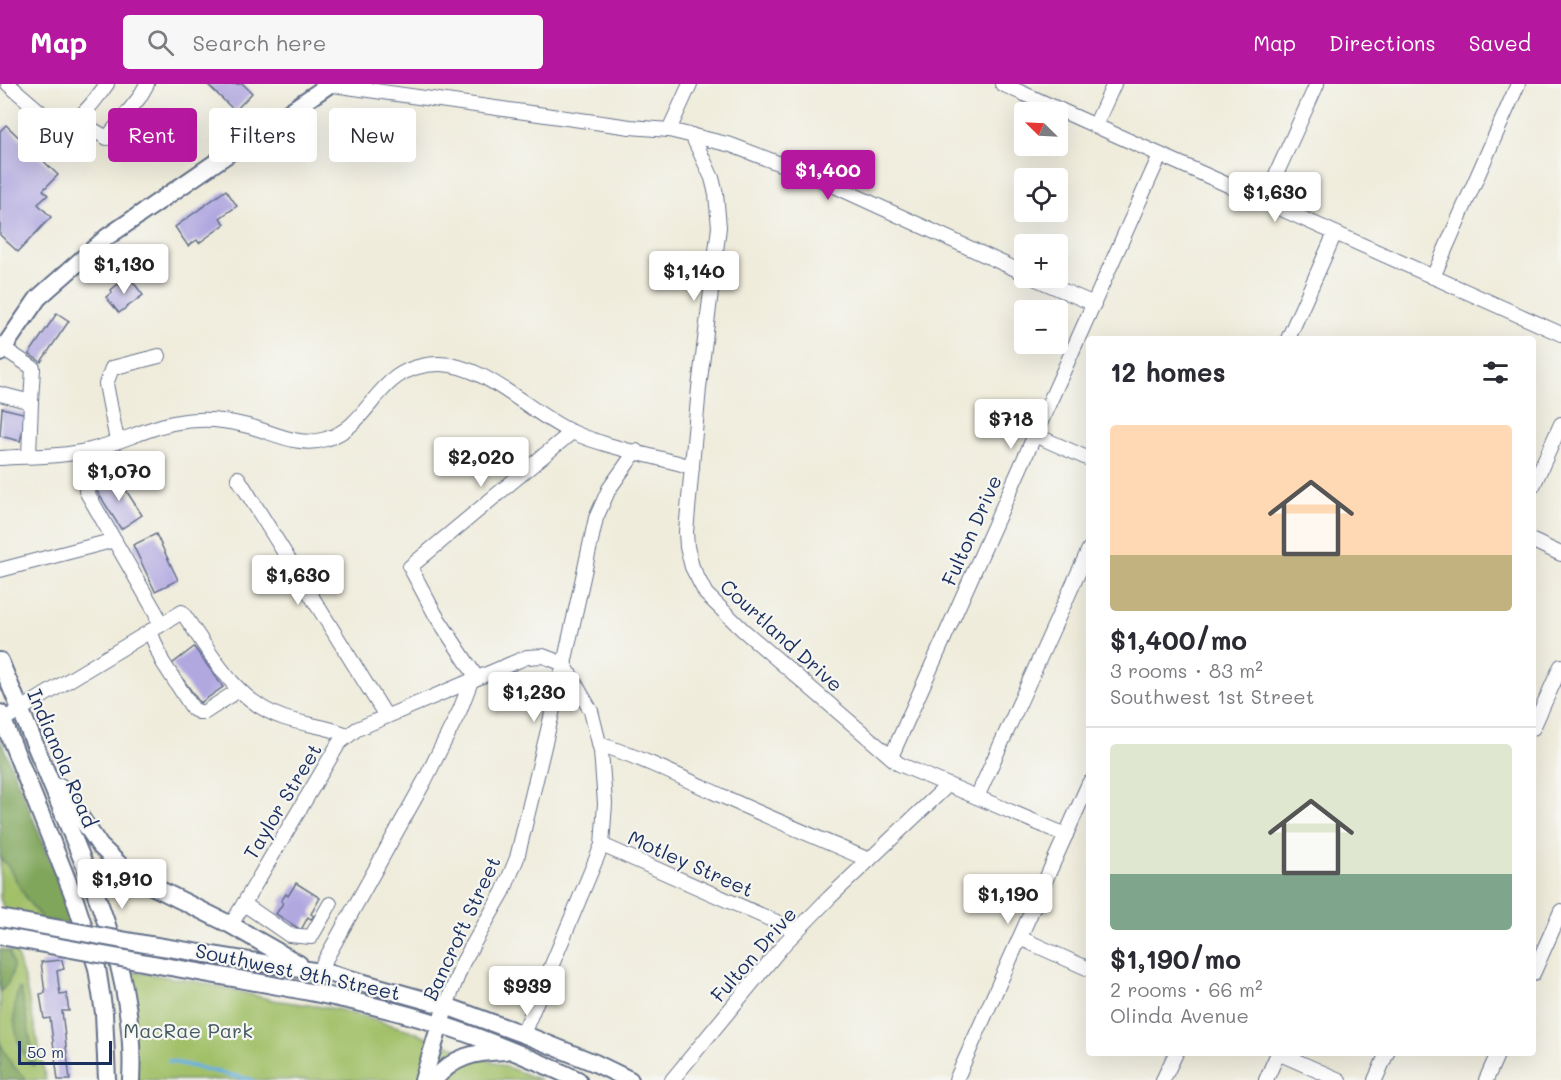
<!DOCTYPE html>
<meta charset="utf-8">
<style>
body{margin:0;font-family:Mali,sans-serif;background:#f7f7f7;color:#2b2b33;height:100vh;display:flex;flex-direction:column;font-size:22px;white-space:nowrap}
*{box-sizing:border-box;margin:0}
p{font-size:20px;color:#7c7c81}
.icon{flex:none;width:33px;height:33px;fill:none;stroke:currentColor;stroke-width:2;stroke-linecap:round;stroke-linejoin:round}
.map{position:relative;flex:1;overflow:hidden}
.sheet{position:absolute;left:1086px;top:252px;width:450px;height:720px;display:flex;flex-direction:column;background:#fff;border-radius:6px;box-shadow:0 6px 24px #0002}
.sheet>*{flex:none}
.hud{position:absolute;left:18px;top:24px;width:570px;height:54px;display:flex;gap:12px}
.needle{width:39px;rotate:294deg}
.controls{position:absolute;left:1014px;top:18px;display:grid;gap:12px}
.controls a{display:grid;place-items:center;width:54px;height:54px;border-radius:6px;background:#fff;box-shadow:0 6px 24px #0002;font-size:30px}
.scale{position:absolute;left:18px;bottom:15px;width:94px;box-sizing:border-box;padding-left:6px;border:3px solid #1b2f5e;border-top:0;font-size:16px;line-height:21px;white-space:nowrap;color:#1b2f5e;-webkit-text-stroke:4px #f6f6f2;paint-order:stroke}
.price{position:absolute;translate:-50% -51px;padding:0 14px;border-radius:6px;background:#fff;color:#222;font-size:20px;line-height:39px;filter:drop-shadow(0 2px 3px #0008)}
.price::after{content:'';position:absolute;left:50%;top:36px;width:18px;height:14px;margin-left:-9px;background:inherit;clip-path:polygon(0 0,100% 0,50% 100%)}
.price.selected{background:#b5179e;color:#fff}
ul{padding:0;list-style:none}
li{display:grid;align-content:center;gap:12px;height:318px;padding:0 24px}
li+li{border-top:2px solid #e1e1e2}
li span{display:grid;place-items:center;height:186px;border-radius:6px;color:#555}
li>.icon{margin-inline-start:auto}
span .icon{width:108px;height:108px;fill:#fffc;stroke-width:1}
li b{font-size:26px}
h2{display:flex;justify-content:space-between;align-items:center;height:72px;padding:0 24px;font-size:26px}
.pill{padding:0 21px;border-radius:6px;background:#fff;box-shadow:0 6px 24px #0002;font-size:21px;line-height:54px}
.pill.selected{background:#b5179e;color:#fff}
header{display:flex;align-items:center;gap:36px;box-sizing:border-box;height:84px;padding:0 30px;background:#b5179e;color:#fff}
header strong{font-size:28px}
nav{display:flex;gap:33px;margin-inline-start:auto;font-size:21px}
.search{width:420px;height:54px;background:#f7f7f7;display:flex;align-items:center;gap:15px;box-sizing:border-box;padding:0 21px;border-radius:6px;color:#7c7c81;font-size:22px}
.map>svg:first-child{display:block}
.green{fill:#a1c068;stroke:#5e7863;stroke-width:1.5}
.forest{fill:#80a65c;stroke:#4e6a5d;stroke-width:1.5}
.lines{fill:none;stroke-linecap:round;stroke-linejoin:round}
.stream{stroke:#69b1e0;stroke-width:4}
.building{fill:#b1a8e0}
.minor-casing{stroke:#65718a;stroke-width:16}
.major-casing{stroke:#65718a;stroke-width:20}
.minor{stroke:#fff;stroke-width:14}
.major{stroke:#fff;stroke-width:16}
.major-bridge-casing{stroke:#65718a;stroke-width:20;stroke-linecap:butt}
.major-bridge{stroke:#fff;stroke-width:16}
.labels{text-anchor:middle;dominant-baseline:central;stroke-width:4.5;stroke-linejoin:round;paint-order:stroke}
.street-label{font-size:20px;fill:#1b2f5e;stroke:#f6f6f2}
.park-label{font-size:20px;fill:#435a61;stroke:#f6f6f2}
</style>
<header>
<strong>Map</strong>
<div class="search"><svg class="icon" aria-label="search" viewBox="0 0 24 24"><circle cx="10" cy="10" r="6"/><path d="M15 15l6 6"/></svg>Search here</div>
<nav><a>Map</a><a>Directions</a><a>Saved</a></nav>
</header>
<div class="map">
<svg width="1561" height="996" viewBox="0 0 1561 996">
<rect width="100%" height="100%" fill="#f6f6f2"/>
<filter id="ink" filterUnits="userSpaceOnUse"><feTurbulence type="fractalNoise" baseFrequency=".0167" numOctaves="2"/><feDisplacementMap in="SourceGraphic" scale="12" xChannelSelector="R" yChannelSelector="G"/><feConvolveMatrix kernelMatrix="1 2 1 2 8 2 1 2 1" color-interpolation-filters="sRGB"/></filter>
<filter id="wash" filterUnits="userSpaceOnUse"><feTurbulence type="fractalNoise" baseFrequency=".008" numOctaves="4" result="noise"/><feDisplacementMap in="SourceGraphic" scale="24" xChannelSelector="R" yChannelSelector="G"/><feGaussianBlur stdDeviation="1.35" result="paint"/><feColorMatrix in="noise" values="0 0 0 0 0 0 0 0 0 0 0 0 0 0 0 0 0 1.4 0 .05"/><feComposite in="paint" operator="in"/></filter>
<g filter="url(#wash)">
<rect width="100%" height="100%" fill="#efecdb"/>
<g class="green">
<polygon points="0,774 8,782 28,817 43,836 5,828 0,814"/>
<polygon points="0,867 16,868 25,898 46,996 0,996"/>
<polygon points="128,887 198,898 273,916 337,925 409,946 541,996 137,996"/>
</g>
<g class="forest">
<polygon points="0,654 65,812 72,841 43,836 28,817 8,782 0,774"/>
<polygon points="0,865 9,867 13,881 12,890 8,899 0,908"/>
<path d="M19 904 21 906 35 980 33 982C14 963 10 929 19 904Z"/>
<polygon points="0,959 12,981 27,996 0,996"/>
</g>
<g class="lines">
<polyline class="stream" points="169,977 252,996"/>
</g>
<g id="blocks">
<g class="building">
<polygon points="207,0 243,0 252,9 235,27"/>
<polygon points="6,41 58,91 43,106 48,111 38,120 51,133 18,168 0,151 0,47"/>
<polygon points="226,106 237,122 220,134 225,140 199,159 197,156 188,162 175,143"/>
<polygon points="130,194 143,211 119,229 106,213 112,208 111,206 118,200 120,202"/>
<polygon points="57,229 69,237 41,278 29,270"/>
<polygon points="2,324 27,330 20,357 0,352"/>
<polygon points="116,391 142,431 121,445 95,404"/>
<polygon points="156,450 178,496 155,507 133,461"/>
<polygon points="194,563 223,603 200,619 172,580"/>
<polygon points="296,799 320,814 311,830 314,832 311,835 308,833 301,846 276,830 283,819 281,817 286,810 288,812"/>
<polygon points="62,876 64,885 57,887 60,910 66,909 69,927 62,927 70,996 58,996 50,934 44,935 40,910 45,909 41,878"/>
</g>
</g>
</g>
<g filter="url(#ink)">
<use href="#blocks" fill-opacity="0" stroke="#65718a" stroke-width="1.5"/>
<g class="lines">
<defs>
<g id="minor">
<path d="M8 0 51 37C77 47 93 18 107 0"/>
<polyline points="326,0 630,43 669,46 731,61 817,94 1024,189"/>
<polyline points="1002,0 1561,250"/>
<polyline points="76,36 107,54 139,14 147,0"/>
<polyline points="1095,42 1114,0"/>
<polyline points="669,46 690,0"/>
<polyline points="692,51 712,94 716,110 719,143 699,304 686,448 687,463 692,483 706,510 743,546 899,680 1066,751"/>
<polyline points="1264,117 1317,0"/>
<polyline points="1433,193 1518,0"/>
<polyline points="1034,194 1094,220"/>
<polyline points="1288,255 1335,149"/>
<polyline points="0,310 31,318 33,284 3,264"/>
<polyline points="1035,351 1089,375"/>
<polyline points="117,357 106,300 112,284 159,272"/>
<polyline points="29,372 31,318"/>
<path d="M0 374C30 372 61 373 90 366 128 357 157 337 198 336 214 335 232 338 248 342 273 348 299 364 326 355 374 341 374 281 439 280 485 280 530 329 570 347 604 363 655 372 692 383"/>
<polyline points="238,394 386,632"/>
<polyline points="1533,402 1561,340"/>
<polyline points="86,407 156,529 159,542"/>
<polyline points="1533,457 1561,470"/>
<polyline points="0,486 115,456"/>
<polyline points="150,547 162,577 193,625 199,628 205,628 239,606"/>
<polyline points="477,594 435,530 410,483 572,348"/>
<path d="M3 636 182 528C210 568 235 618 284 634 305 641 327 642 347 651"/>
<polyline points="1533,644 1561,582"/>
<path d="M599 660C642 674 681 693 722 712 770 734 820 755 869 776"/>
<polyline points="891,673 1160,71"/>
<polyline points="977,713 1089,465"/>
<polyline points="602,761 797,847"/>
<polyline points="244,820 289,851 311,853 330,820"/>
<polyline points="231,841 339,659 357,645 527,573 543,572 564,580 591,627 601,667 605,719 602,761 523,950"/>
<polyline points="1020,854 1089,885"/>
<polyline points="319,887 425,696 460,626 471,597"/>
<polyline points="1533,890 1561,827"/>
<polyline points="446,922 463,878 503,808 517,774 564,580 596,434 609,405 636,367"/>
<polyline points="1278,969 1339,996"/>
<polyline points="672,996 785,859 829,814 948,701"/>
<polyline points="956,996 1089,699"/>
<polyline points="1163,996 1176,969"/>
<polyline points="1266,996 1278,969"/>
<polyline points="1375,996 1387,969"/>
<polyline points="1486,996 1498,969"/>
</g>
<g id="major">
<polyline points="0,269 38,214 107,153 330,0"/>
<path d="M0 577C23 632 46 686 68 741 103 825 136 903 131 996"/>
<polyline points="0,629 74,813 90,862 97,884 104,929 107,996"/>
<polyline points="60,703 100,762 123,784 150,801 231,841 299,880"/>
<polyline points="150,861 332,890 446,922 528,952 595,979 630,996"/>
<path d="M153 880C248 897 346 911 439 940 486 955 533 975 578 996"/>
<polyline points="423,996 443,931"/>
<path d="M434 996C454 972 475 968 505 967"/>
</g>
</defs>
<use href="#minor" class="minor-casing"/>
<use href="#major" class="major-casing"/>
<use href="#minor" class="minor"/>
<use href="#major" class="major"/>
<defs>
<g id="major-bridge">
<polyline points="0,834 150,861"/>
<polyline points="0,852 153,880"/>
</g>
</defs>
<use href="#major-bridge" class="major-bridge-casing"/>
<use href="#major-bridge" class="major-bridge"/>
</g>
</g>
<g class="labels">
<g class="street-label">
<text transform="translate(971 446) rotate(-66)">Fulton Drive</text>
<text transform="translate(782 551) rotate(42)">Courtland Drive</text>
<text transform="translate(63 674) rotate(67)">Indianola Road</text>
<text transform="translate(282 717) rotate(-59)">Taylor Street</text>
<text transform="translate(691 779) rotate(24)">Motley Street</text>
<text transform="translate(461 844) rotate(-65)">Bancroft Street</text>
<text transform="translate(753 870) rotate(-49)">Fulton Drive</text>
<text transform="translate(298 887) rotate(12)">Southwest 9th Street</text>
</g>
<g class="park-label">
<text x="188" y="946">MacRae Park</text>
</g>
</g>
</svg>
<div class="controls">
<a><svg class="needle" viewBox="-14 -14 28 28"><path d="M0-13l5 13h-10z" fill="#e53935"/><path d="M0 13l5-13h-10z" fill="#7c7c81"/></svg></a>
<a><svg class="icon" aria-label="locate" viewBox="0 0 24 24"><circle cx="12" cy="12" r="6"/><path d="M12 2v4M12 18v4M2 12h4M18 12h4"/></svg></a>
<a>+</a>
<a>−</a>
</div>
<div class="scale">50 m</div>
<b class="price selected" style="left:828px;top:117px">$1,400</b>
<b class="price" style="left:1275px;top:139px">$1,630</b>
<b class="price" style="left:124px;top:211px">$1,130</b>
<b class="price" style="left:694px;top:218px">$1,140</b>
<b class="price" style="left:1011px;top:366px">$718</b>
<b class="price" style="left:481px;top:404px">$2,020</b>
<b class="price" style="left:119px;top:418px">$1,070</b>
<b class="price" style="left:298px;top:522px">$1,630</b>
<b class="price" style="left:534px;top:639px">$1,230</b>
<b class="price" style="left:122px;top:826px">$1,910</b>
<b class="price" style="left:1008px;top:841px">$1,190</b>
<b class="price" style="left:527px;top:933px">$939</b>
<div class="hud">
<a class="pill">Buy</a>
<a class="pill selected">Rent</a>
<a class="pill">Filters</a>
<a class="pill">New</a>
</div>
<section class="sheet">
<h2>12 homes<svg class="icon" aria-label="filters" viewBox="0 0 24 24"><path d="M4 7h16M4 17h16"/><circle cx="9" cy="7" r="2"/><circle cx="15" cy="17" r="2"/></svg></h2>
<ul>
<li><span style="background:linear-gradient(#ffd9b3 70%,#c2b280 0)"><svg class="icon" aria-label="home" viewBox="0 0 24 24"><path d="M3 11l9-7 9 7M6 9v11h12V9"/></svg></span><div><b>$1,400/mo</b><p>3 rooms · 83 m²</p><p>Southwest 1st Street</p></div></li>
<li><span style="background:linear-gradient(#dfe7d0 70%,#7fa58c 0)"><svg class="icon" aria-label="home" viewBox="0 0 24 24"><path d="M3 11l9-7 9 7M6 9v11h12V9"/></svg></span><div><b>$1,190/mo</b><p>2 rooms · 66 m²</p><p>Olinda Avenue</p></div></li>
</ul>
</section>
</div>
